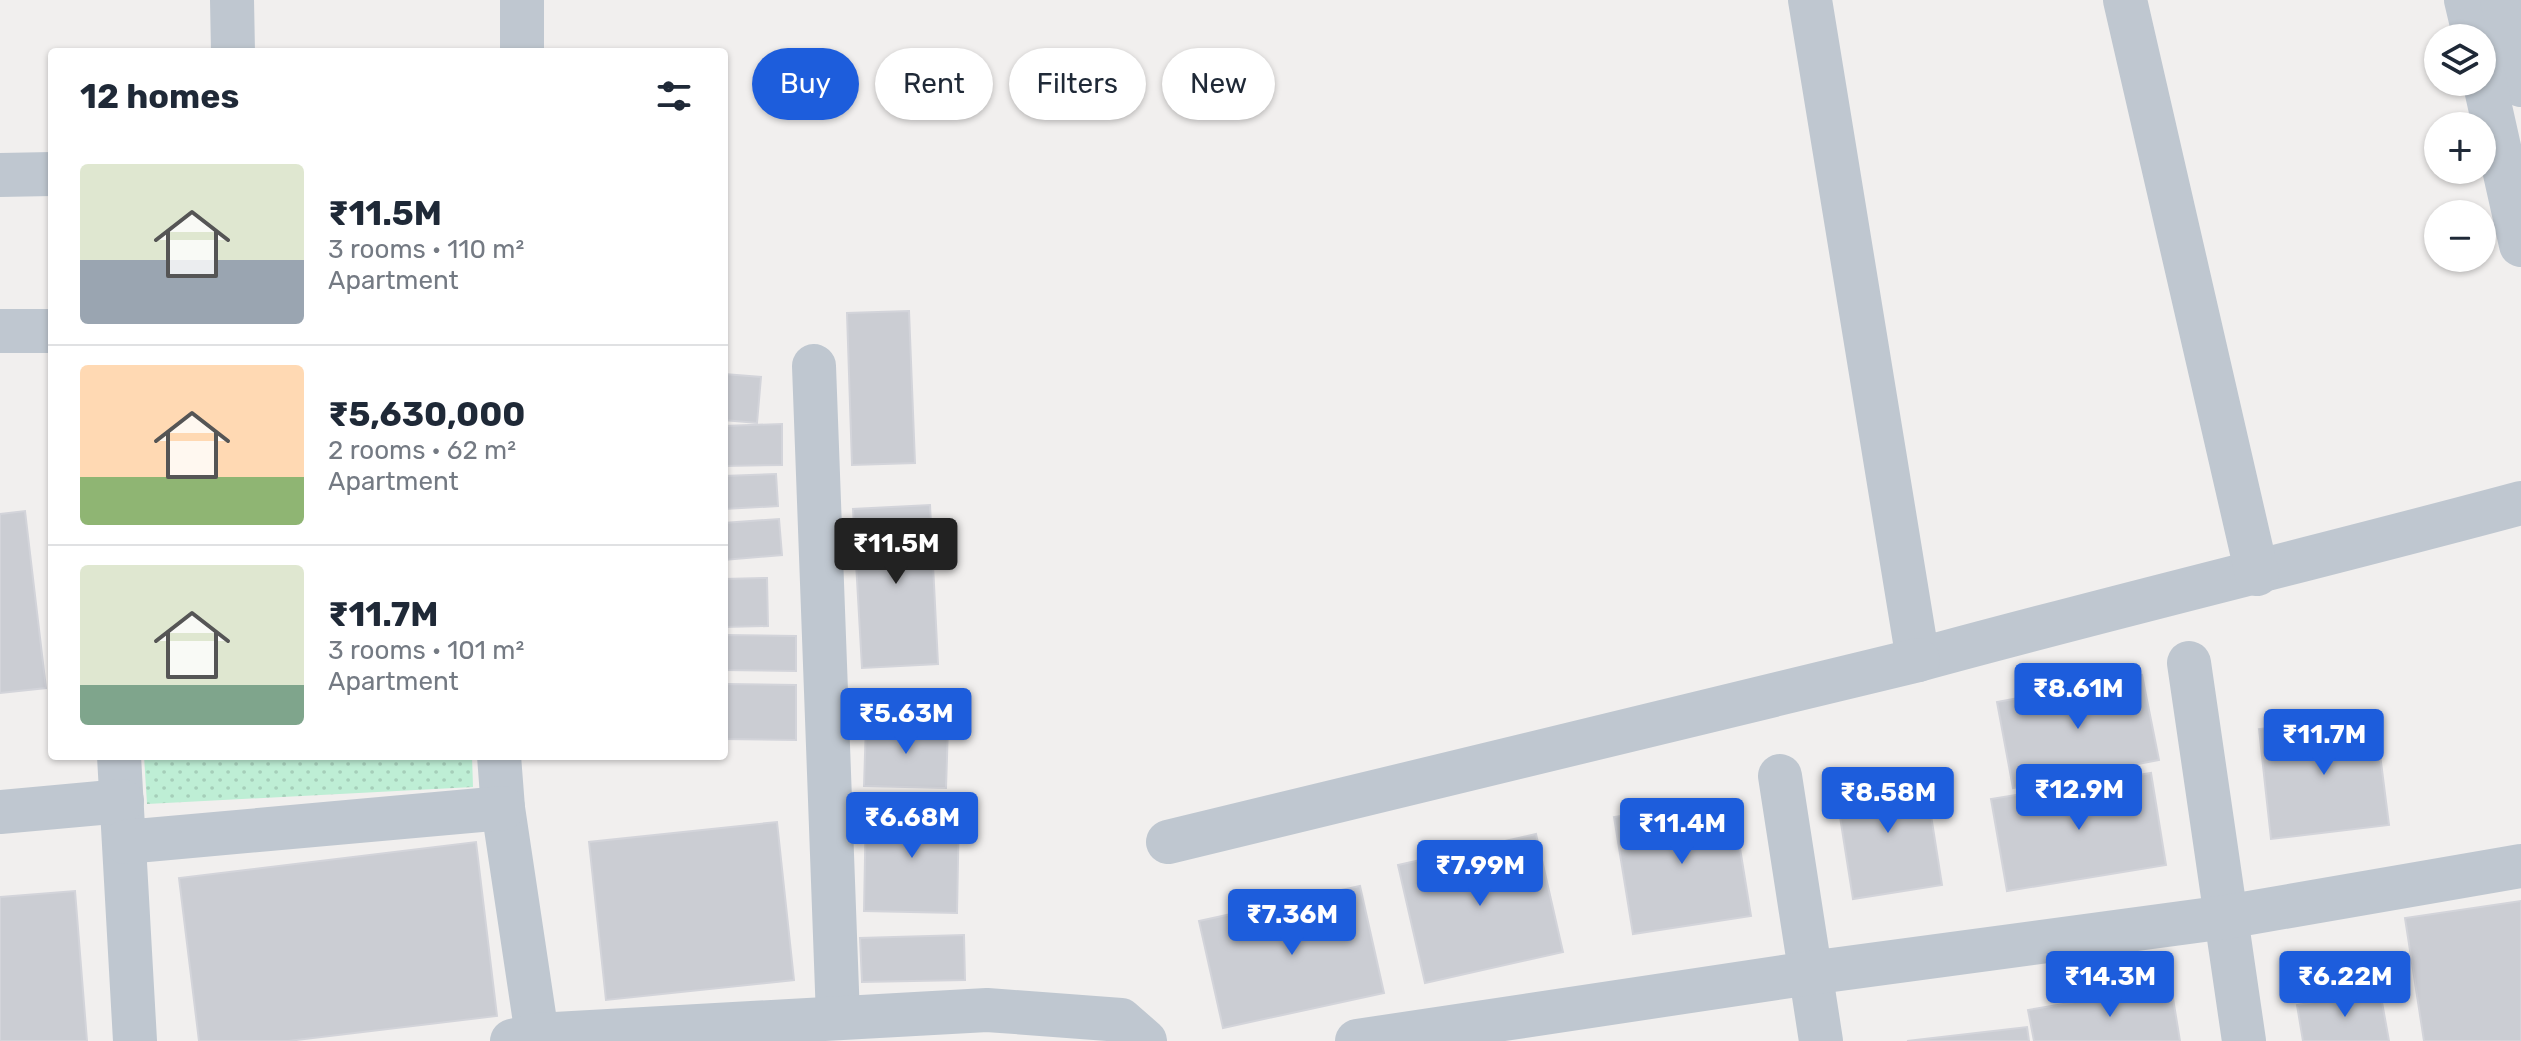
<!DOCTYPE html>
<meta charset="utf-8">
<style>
body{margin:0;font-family:Rubik,sans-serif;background:#f2f2f3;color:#1f2937;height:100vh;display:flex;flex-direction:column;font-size:30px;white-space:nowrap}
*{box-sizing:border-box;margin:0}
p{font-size:26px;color:#747a83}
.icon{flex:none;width:44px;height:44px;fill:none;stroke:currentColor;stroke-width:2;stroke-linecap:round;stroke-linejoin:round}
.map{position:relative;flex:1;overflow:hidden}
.side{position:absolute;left:48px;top:48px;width:680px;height:712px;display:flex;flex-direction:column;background:#fff;border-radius:8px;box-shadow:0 2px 6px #0004}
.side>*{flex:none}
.top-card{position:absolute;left:752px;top:48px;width:760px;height:72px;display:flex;gap:16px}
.tools{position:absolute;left:2424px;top:24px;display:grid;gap:16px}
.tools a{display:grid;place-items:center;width:72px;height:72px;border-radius:50%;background:#fff;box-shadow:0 2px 6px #0004;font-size:40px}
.price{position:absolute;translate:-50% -68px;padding:0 18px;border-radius:8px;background:#1d5ddc;color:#fff;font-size:26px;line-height:52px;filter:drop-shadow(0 2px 4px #0008)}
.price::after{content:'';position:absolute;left:50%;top:48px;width:24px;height:18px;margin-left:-12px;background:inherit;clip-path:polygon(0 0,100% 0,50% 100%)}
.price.current{background:#222;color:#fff}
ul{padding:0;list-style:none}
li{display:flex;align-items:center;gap:24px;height:200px;padding:0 32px}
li+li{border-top:2px solid #e0e1e3}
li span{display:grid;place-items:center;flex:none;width:224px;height:160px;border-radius:8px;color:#555}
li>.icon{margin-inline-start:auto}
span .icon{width:96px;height:96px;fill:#fffc;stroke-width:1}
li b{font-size:34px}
h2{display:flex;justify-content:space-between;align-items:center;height:96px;padding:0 32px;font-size:34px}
.tag{padding:0 28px;border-radius:36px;background:#fff;box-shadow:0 2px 6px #0004;font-size:28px;line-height:72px}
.tag.current{background:#1d5ddc;color:#fff}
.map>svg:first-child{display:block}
.grass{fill:url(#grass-dots)}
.building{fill:#cbcdd3;stroke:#d3d4da;stroke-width:2}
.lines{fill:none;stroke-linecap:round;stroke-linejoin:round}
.minor{stroke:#bfc7d0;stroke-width:44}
</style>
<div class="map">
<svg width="2521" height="1041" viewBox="0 0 2521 1041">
<defs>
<pattern id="grass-dots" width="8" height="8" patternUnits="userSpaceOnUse" patternTransform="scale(2)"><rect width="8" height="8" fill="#beeed5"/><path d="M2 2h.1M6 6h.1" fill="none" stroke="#a5ceb9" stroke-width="1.8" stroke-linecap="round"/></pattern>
</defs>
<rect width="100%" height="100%" fill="#f1efee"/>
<polygon class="grass" points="144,756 472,756 473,787 147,804"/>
<g class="building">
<polygon points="909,311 915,463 852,465 847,313"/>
<polygon points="724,374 761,377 757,423 724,420"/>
<polygon points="782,424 782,465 724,466 724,426"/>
<polygon points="776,474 778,506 724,509 724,476"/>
<polygon points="930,505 938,664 862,668 853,509"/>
<polygon points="25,511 46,688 0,693 0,514"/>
<polygon points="779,519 782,555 724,560 724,523"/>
<polygon points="767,578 768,626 724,627 724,579"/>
<polygon points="724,635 796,636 796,671 724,670"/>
<polygon points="2142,675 2159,760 2013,788 1997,702"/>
<polygon points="724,684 796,685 796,740 724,739"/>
<polygon points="2375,715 2389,825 2271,839 2259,729"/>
<polygon points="866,724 948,727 946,788 864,786"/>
<polygon points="1924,771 1942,885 1853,899 1835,785"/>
<polygon points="2151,773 2166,865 2007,891 1991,799"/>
<polygon points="1732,799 1751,916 1633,934 1614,817"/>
<polygon points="866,806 959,808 957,913 864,911"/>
<polygon points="777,822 794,980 606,1000 589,842"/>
<polygon points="1536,834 1563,952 1425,983 1398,865"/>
<polygon points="476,842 497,1016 288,1041 199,1041 179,878"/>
<polygon points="1360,886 1384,993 1223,1028 1199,921"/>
<polygon points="75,891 87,1041 0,1041 0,897"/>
<polygon points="2521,901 2521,1041 2424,1041 2405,918"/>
<polygon points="964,935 965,980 862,982 860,938"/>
<polygon points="2171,986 2180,1041 2034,1041 2028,1010"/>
<polygon points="2380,991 2389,1041 2303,1041 2297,1005"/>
<polygon points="2027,1027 2029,1041 1907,1041"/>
</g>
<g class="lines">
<g class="minor">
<polyline points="232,0 233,52"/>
<polyline points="522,0 522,52"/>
<path d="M1810 0 1918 660C2119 605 2320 557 2521 503"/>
<polyline points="2125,0 2257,574"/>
<polyline points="2466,0 2475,38"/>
<polyline points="2502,0 2521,85"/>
<polyline points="2482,71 2521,245"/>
<polyline points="0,175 52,174"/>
<polyline points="0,331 52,331"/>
<polyline points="814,366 838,1017"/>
<polyline points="2189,663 2244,1041"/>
<polyline points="119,756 135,1041"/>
<polyline points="499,756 503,808 537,1035"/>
<polyline points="1780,776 1821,1041"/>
<polyline points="0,812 122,801"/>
<polyline points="125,842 503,808"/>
<polyline points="1168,842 1918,660"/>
<polyline points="512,1041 537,1035 987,1010 1121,1020 1145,1041"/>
<polyline points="1357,1041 1810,973 2226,917 2521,866"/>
</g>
</g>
</svg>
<div class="tools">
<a><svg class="icon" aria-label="layers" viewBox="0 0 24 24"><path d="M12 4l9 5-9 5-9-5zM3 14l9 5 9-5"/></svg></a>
<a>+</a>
<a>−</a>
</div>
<b class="price current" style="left:896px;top:586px">₹11.5M</b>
<b class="price" style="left:2078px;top:731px">₹8.61M</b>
<b class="price" style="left:906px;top:756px">₹5.63M</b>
<b class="price" style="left:2324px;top:777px">₹11.7M</b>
<b class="price" style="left:2079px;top:832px">₹12.9M</b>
<b class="price" style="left:1888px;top:835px">₹8.58M</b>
<b class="price" style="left:912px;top:860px">₹6.68M</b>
<b class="price" style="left:1682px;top:866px">₹11.4M</b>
<b class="price" style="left:1480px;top:908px">₹7.99M</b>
<b class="price" style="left:1292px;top:957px">₹7.36M</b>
<b class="price" style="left:2110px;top:1019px">₹14.3M</b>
<b class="price" style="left:2345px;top:1019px">₹6.22M</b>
<div class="top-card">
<a class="tag current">Buy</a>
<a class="tag">Rent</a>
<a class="tag">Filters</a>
<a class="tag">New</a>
</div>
<section class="side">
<h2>12 homes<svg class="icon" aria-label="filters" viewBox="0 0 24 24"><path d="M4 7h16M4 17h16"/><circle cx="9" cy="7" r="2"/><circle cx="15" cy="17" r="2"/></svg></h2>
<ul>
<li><span style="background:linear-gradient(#dfe7d0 60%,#9aa5b1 0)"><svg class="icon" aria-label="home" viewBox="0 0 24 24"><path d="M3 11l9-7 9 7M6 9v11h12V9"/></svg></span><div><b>₹11.5M</b><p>3 rooms · 110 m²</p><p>Apartment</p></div></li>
<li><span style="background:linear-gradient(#ffd9b3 70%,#8fb573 0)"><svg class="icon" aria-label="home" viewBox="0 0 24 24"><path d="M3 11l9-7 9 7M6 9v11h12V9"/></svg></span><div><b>₹5,630,000</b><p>2 rooms · 62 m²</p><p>Apartment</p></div></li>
<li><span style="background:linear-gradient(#dfe7d0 75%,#7fa58c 0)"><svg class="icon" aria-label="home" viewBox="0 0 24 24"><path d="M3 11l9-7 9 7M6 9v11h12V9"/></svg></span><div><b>₹11.7M</b><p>3 rooms · 101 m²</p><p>Apartment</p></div></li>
</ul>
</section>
</div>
